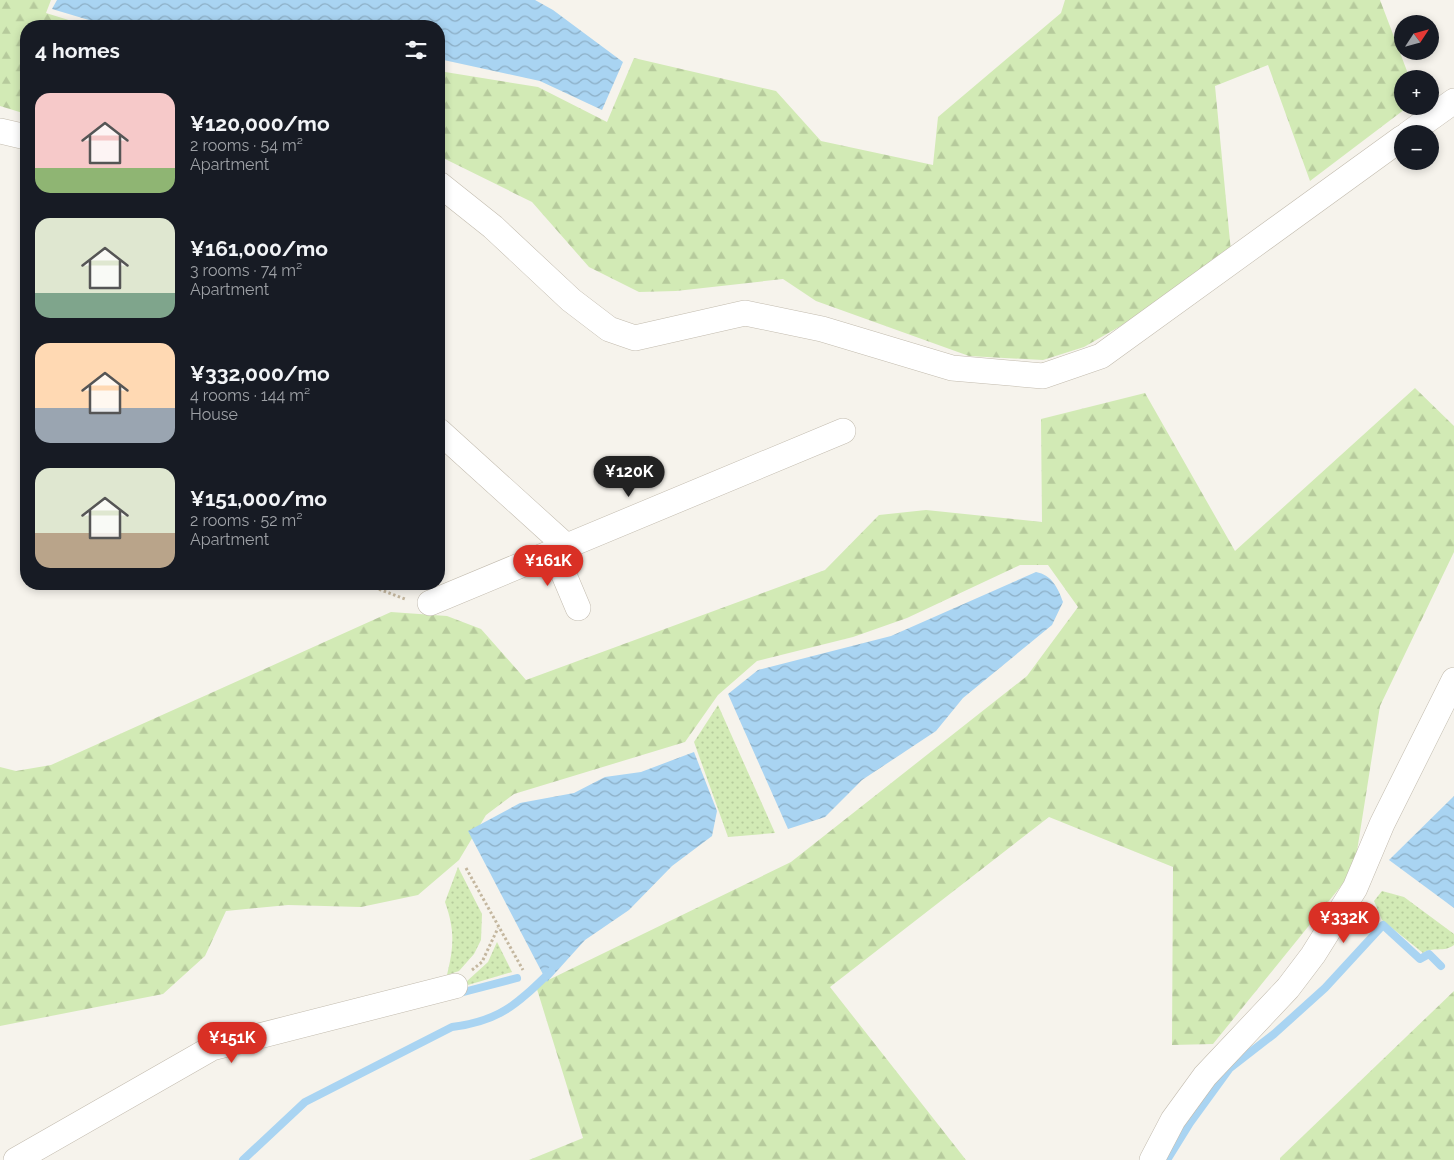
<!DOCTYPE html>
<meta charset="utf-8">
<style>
body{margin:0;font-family:Raleway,sans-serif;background:#20242c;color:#f1f3f6;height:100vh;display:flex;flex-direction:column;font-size:19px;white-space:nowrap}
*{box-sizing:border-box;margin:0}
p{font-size:16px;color:#9ea1a6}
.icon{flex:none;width:28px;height:28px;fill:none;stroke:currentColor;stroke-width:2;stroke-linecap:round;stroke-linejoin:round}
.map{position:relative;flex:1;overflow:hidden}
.sheet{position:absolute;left:20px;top:20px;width:425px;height:570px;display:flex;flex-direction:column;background:#171b24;border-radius:20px;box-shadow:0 2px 8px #0003}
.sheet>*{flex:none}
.needle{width:32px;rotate:54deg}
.fabs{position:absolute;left:1394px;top:15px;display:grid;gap:10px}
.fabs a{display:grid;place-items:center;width:45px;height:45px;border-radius:50%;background:#171b24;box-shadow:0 2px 8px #0003;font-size:25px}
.price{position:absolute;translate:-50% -42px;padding:0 11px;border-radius:18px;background:#d93025;color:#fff;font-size:16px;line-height:32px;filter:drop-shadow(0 1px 2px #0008)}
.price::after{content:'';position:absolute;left:50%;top:30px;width:15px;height:11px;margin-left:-8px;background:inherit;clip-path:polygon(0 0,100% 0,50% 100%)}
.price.current{background:#222;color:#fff}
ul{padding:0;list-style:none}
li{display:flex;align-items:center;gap:15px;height:125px;padding:0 15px}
li span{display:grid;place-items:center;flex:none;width:140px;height:100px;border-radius:15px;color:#555}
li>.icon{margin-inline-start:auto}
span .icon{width:60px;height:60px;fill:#fffc;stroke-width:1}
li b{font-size:21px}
h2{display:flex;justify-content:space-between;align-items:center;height:60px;padding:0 15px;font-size:21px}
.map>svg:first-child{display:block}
.grass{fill:url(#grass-dots)}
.forest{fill:url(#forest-firs)}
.water{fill:url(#water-waves)}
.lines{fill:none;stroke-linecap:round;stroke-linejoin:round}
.stream{stroke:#a9d4f2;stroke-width:8}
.minor-casing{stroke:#c2bbae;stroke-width:26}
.path{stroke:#c4b79f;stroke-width:3;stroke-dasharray:2.5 2.5;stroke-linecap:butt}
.minor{stroke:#fff;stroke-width:25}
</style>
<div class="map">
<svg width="1454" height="1160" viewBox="0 0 1454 1160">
<defs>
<pattern id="grass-dots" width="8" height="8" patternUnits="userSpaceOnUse" patternTransform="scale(1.25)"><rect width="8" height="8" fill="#d2eab5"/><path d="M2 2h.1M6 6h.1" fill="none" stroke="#b6ca9c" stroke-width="1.8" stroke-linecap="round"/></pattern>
<pattern id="forest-firs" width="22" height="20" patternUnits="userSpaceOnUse" patternTransform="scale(1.25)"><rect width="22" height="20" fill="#d2eab5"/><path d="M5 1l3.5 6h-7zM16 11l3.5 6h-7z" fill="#b6ca9c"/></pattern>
<pattern id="water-waves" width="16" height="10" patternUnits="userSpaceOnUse" patternTransform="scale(1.25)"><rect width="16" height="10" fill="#a9d4f2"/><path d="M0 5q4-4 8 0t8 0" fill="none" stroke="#8caec5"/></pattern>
</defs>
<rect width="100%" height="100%" fill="#f6f3ec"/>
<g class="grass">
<polygon points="718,705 775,833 728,837 694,742"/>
<path d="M458 867 482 914 481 940 474 954 459 971 447 975C454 947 455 930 445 902Z"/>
<path d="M1382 891 1404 897 1454 934V945C1444 953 1433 946 1423 953L1382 920 1374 901Z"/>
<polygon points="497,942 512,972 468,985 466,982 488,962"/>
</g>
<g class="forest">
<polygon points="0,0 51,0 46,13 88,26 26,26 26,114 0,106"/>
<polygon points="1065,0 1380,0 1410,79 1402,79 1402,106 1409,106 1310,181 1268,65 1215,86 1232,262 1084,347 1043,360 969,356 816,301 783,279 676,291 639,292 589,267 532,202 439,156 439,71 538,87 607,122 634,58 776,91 821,141 933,165 938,117 1061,13"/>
<polygon points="1415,388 1454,426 1454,552 1380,706 1354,870 1213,1044 1172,1045 1173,867 1049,817 830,987 966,1160 529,1160 583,1138 536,986 791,862 1027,676 1078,607 1048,565 1020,565 907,618 853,637 757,661 718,695 685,742 514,794 486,815 459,860 418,895 361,907 288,905 226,911 205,956 163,994 0,1026 0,767 16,771 51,765 391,612 447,616 481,629 526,680 825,570 879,515 926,510 1042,522 1041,419 1145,393 1235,551"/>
<polygon points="1454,991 1454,1160 1280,1160 1280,1158"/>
</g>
<g class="water">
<polygon points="57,0 535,0 553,10 623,62 602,110 540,81 439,59 439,26 109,26 52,9"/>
<path d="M1036 572C1052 575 1058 588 1063 602L1052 625 963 698 936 731 862 780 825 817 788 829 728 694 758 670 891 636Z"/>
<polygon points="694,752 717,811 712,836 672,866 629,910 585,940 547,982 468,831 520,803 574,793 605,777 641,772"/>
<polygon points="1454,796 1454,908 1389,860"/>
</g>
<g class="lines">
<g class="stream">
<polyline points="456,994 517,978"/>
<path d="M243 1160 305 1102 452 1027C501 1021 518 1003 551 971"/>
<polyline points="1167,1160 1190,1123 1230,1068 1274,1034 1325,988 1383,925 1420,959 1429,954 1441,966"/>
</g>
<defs>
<g id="minor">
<polyline points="0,131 26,137"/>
<polyline points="1408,134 1454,101"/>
<polyline points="439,184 493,227 571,300 609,329 635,338 745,313 822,329 952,368 1043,376 1101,356 1402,138"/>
<polyline points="439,431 566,546"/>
<polyline points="554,551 578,608"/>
<polyline points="430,603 843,431"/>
<polyline points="16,1160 212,1048 455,986"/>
<polyline points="1152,1160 1173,1120 1205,1076 1288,988 1313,955 1355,888 1382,824 1454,680"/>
</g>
</defs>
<use href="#minor" class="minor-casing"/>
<g class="path">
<polyline points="365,584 405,599"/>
<polyline points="466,868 523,970"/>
<polyline points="472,970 482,962 498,928"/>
</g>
<use href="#minor" class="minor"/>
</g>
</svg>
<div class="fabs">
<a><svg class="needle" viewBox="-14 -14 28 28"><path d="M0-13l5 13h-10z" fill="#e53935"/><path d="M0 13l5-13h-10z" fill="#9ea1a6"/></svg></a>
<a>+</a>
<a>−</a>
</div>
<b class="price current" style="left:629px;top:498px">¥120K</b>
<b class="price" style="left:548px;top:587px">¥161K</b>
<b class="price" style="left:1344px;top:944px">¥332K</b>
<b class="price" style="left:232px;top:1064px">¥151K</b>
<section class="sheet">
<h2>4 homes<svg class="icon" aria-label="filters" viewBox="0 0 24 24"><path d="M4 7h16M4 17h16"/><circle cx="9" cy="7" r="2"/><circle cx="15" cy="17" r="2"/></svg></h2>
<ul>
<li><span style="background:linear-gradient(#f6c9c9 75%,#8fb573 0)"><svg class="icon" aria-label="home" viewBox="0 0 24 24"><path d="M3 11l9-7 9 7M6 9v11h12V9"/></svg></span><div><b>¥120,000/mo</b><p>2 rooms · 54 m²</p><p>Apartment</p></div></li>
<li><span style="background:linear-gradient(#dfe7d0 75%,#7fa58c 0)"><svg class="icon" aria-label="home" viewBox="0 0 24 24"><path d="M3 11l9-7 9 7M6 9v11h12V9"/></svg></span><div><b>¥161,000/mo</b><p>3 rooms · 74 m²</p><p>Apartment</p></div></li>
<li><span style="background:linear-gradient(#ffd9b3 65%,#9aa5b1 0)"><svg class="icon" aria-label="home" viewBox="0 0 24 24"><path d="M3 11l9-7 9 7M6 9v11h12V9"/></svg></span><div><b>¥332,000/mo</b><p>4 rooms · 144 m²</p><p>House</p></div></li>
<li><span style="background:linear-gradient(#dfe7d0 65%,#b9a48a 0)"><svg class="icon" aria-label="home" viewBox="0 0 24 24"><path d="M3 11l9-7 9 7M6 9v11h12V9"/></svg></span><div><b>¥151,000/mo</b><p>2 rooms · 52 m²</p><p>Apartment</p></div></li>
</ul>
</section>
</div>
